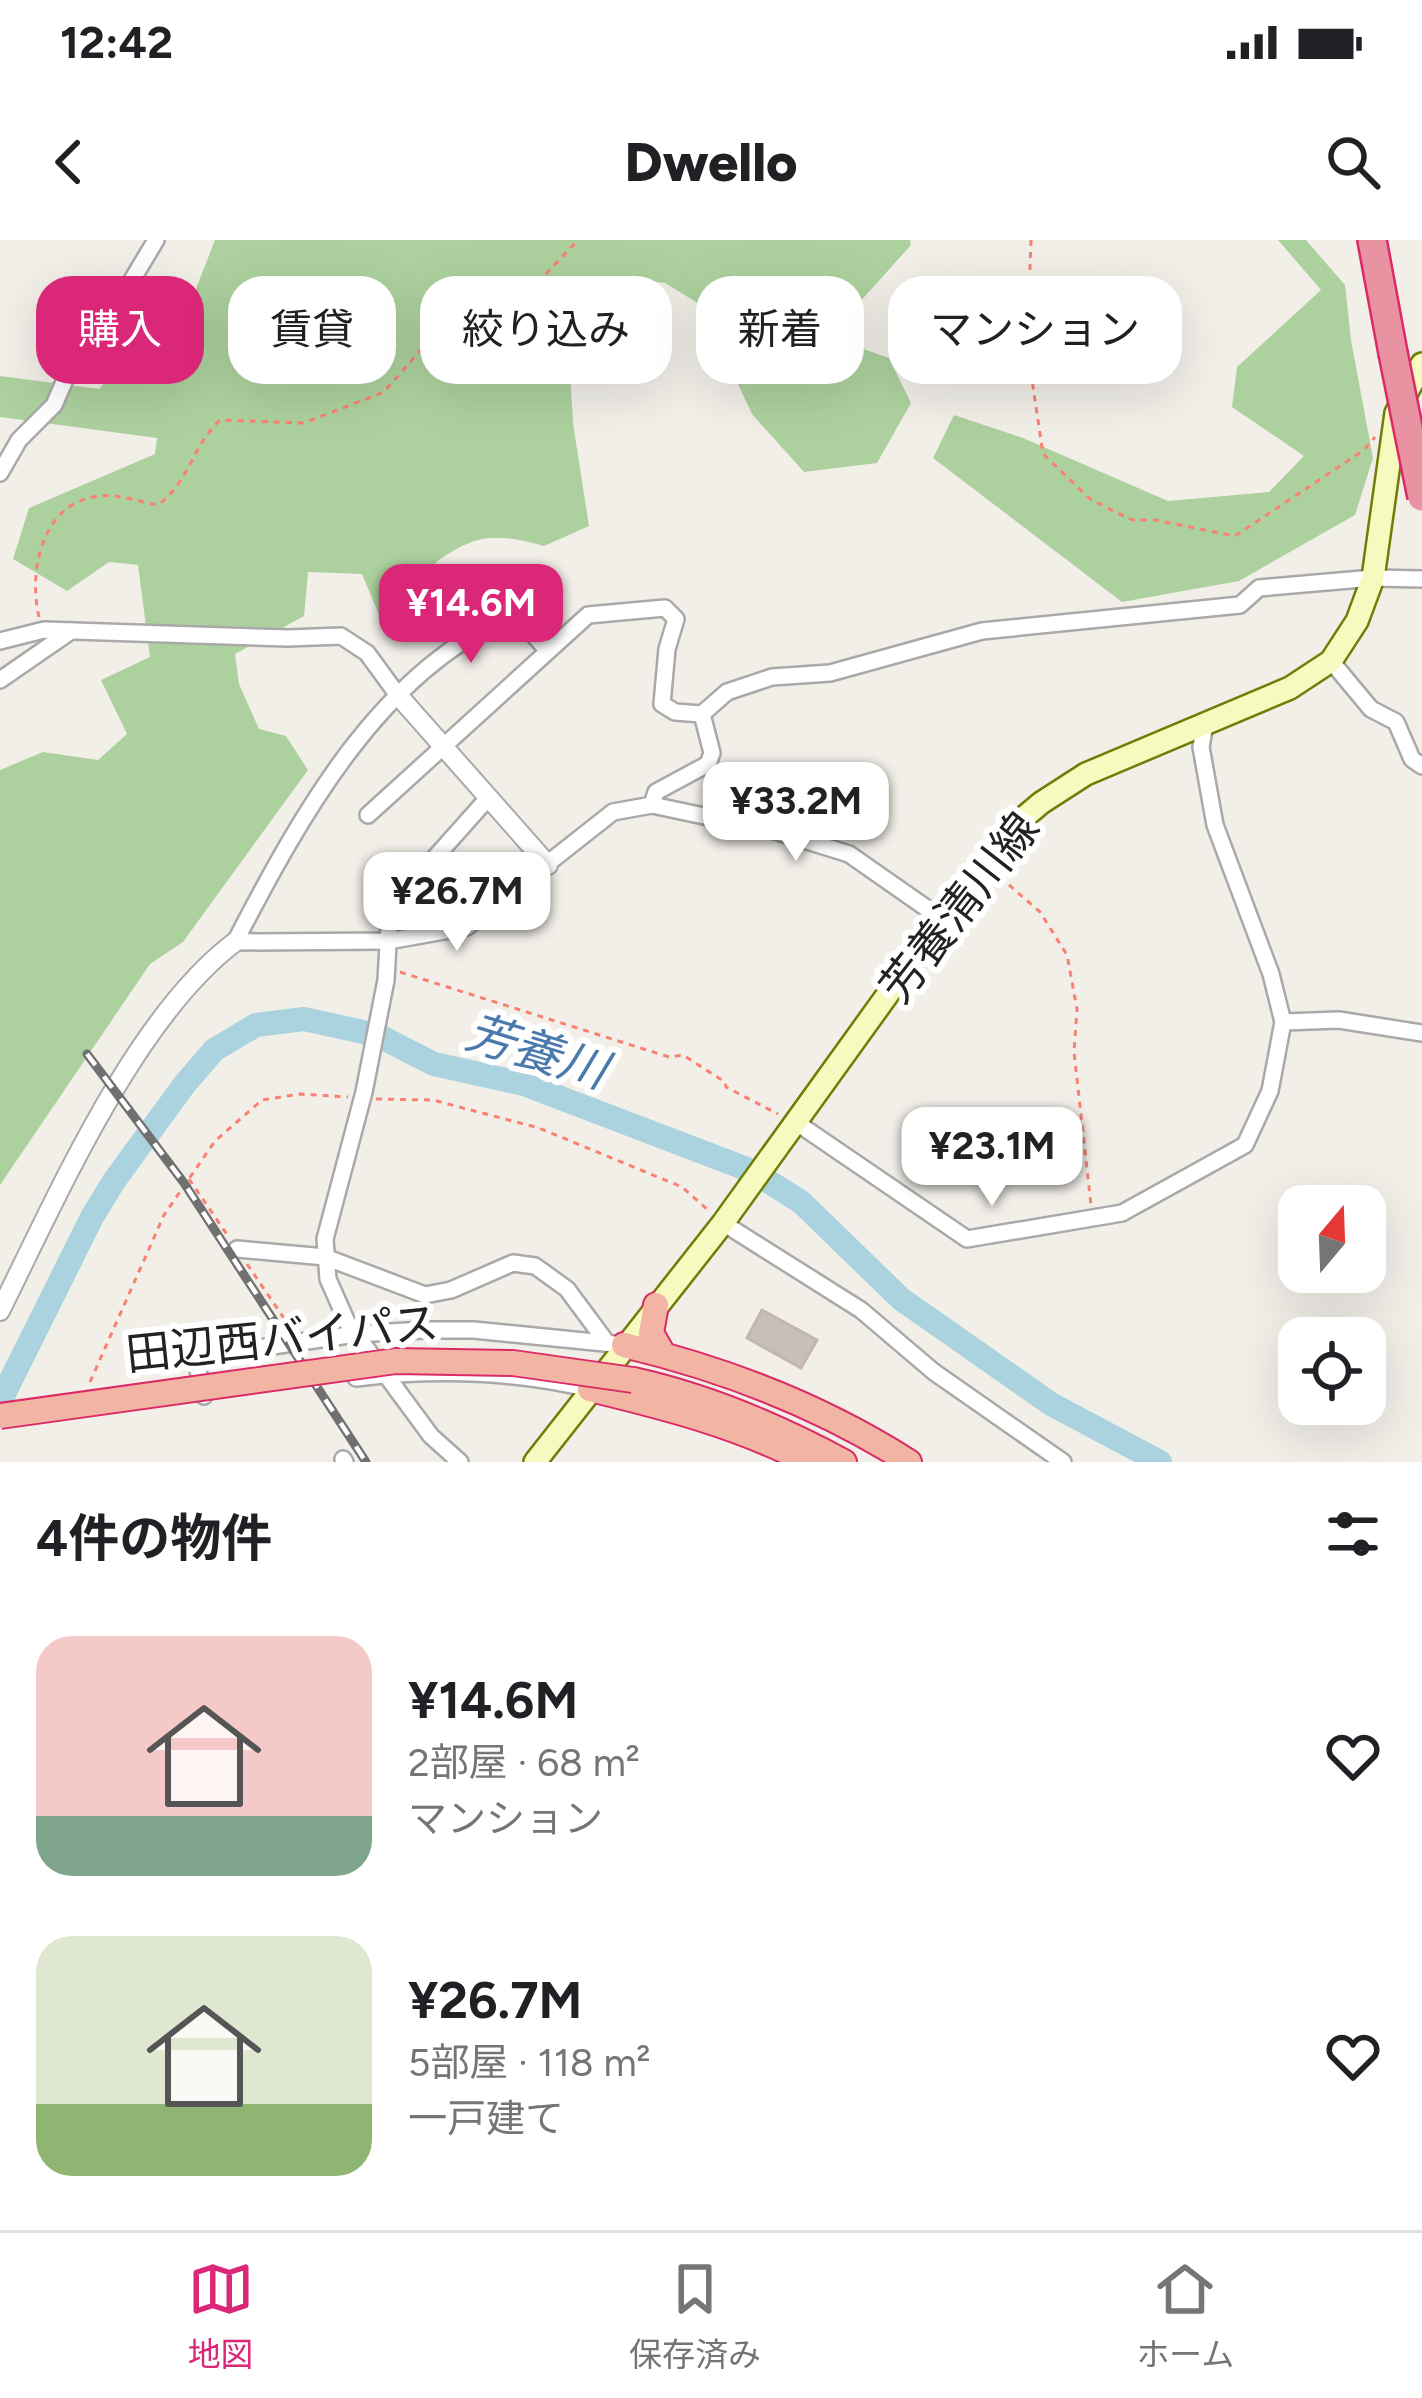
<!DOCTYPE html>
<html lang="ja">
<meta charset="utf-8">
<style>
body{margin:0;font-family:Figtree,"Noto Sans JP",sans-serif;background:#f6f6f6;color:#202124;height:100vh;display:flex;flex-direction:column;font-size:45px;white-space:nowrap}
*{box-sizing:border-box;margin:0}
p{font-size:39px;color:#757577}
.icon{flex:none;width:66px;height:66px;fill:none;stroke:currentColor;stroke-width:2;stroke-linecap:round;stroke-linejoin:round}
.map{position:relative;height:1222px;overflow:hidden}
.panel{display:flex;flex-direction:column;background:#fff;flex:1}
.panel>*{flex:none}
.banner{position:absolute;left:36px;top:36px;width:1350px;height:108px;display:flex;gap:24px}
.needle{width:78px;rotate:19deg}
.buttons{position:absolute;left:1278px;top:945px;display:grid;gap:24px}
.buttons a{display:grid;place-items:center;width:108px;height:108px;border-radius:24px;background:#fff;box-shadow:0 12px 48px #0002;font-size:60px}
.price{position:absolute;translate:-50% -102px;padding:0 27px;border-radius:24px;background:#fff;color:#222;font-size:39px;line-height:78px;filter:drop-shadow(0 3px 6px #0008)}
.price::after{content:'';position:absolute;left:50%;top:72px;width:36px;height:27px;margin-left:-18px;background:inherit;clip-path:polygon(0 0,100% 0,50% 100%)}
.price.selected{background:#db2777;color:#fff}
ul{padding:0;list-style:none}
li{display:flex;align-items:center;gap:36px;height:300px;padding:0 36px}
li span{display:grid;place-items:center;flex:none;width:336px;height:240px;border-radius:36px;color:#555}
li>.icon{margin-inline-start:auto}
span .icon{width:144px;height:144px;fill:#fffc;stroke-width:1}
li b{font-size:51px}
h2{display:flex;justify-content:space-between;align-items:center;height:144px;padding:0 36px;font-size:51px}
.pill{padding:0 42px;border-radius:36px;background:#fff;box-shadow:0 12px 48px #0002;font-size:42px;line-height:108px}
.pill.selected{background:#db2777;color:#fff}
.status{display:flex;justify-content:space-between;align-items:center;height:84px;padding:0 60px;background:#fff;direction:ltr}
.status svg{height:33px;fill:currentColor}
header{display:flex;justify-content:space-between;align-items:center;height:156px;padding:0 36px;background:#fff;font-size:54px;font-weight:800}
.menu{display:flex;justify-content:space-around;align-items:center;height:168px;border-top:3px solid #e0e0e0;background:#fff;font-size:33px;color:#757577}
.menu a{display:grid;justify-items:center;gap:6px}
.menu .selected{color:#db2777}
.map>svg:first-child{display:block}
.forest{fill:#add19e}
.lines{fill:none;stroke-linecap:round;stroke-linejoin:round}
.river{stroke:#aad3df;stroke-width:24}
.building{fill:#c7bfb8;stroke:#c4b6ab;stroke-width:3}
.minor-casing{stroke:#a9a9a9;stroke-width:20}
.tertiary-casing{stroke:#a9a9a9;stroke-width:22}
.secondary-casing{stroke:#707d05;stroke-width:26}
.trunk-casing{stroke:#dc2a67;stroke-width:28}
.motorway-casing{stroke:#dc2a67;stroke-width:32}
.path{stroke:#fa8072;stroke-width:3;stroke-dasharray:6 6;stroke-linecap:butt}
.minor{stroke:#fff;stroke-width:15}
.tertiary{stroke:#fff;stroke-width:18}
.secondary{stroke:#f7fabf;stroke-width:21}
.trunk{stroke:#f2b4a3;stroke-width:24}
.motorway{stroke:#e892a2;stroke-width:27}
.rail-casing{stroke:#707070;stroke-width:9}
.rail{stroke:#fff;stroke-width:4.5;stroke-dasharray:14;stroke-linecap:butt}
.trunk-bridge-casing{stroke:#dc2a67;stroke-width:28;stroke-linecap:butt}
.motorway-bridge-casing{stroke:#dc2a67;stroke-width:32;stroke-linecap:butt}
.trunk-bridge{stroke:#f2b4a3;stroke-width:24}
.motorway-bridge{stroke:#e892a2;stroke-width:27}
.labels{text-anchor:middle;dominant-baseline:central;stroke-width:12;stroke-linejoin:round;paint-order:stroke}
.street-label{font-size:45px;fill:#222;stroke:#fff}
.water-label{font-size:48px;font-style:italic;fill:#4a7aab;stroke:#fff}
</style>
<div class="status"><b>12:42</b><svg viewBox="0 0 49 12"><path d="M0 12V9h3v3zM5 12V6h3v6zM10 12V3h3v9zM15 12V0h3v12zM26 1h20v11H26zM47 4h2v5h-2z"/></svg></div>
<header><svg class="icon" aria-label="back" viewBox="0 0 24 24"><path d="M15 5l-7 7 7 7"/></svg>Dwello<svg class="icon" aria-label="search" viewBox="0 0 24 24"><circle cx="10" cy="10" r="6"/><path d="M15 15l6 6"/></svg></header>
<div class="map">
<svg width="1422" height="1222" viewBox="0 0 1422 1222">
<rect width="100%" height="100%" fill="#f2efe9"/>
<g class="forest">
<path d="M215 0H910L911 5 858 64 843 102 889 118 911 163 877 223 804 232 752 174 701 65 665 43 632 39 554 55 567 81 573 183 589 286 544 306C495 293 477 293 436 322L421 388 382 382 362 334 308 332 304 376 235 414 239 444 259 489 286 496 308 530 183 702 150 724 0 945V530L43 512 98 520 127 494 101 440 150 417 138 325 109 322 67 351 13 319 29 268 155 214 157 198 0 177V136L99 149 141 102 187 72Z"/>
<polygon points="1278,0 1306,0 1345,45 1351,100 1373,218 1355,275 1239,341 1122,362 933,218 954,175 1023,198 1168,261 1269,252 1304,216 1232,167 1237,127 1321,50"/>
</g>
<g class="lines">
<polyline class="river" points="0,1162 92,977 114,941 184,845 214,810 256,785 304,779 377,795 434,824 524,844 752,931 801,962 901,1059 1051,1164 1160,1222"/>
</g>
<polygon class="building" points="762,1070 817,1100 801,1128 747,1098"/>
<g class="lines">
<defs>
<g id="minor">
<polyline points="0,233 19,200 54,165 81,103 129,45 156,0"/>
<polyline points="0,401 44,390 288,398 341,396 367,413 397,454"/>
<path d="M548 411 515 374C379 430 299 579 235 702L388 701 467 687 613 572 652 565 775 591 849 614 942 679"/>
<polyline points="1331,421 1371,469 1396,482 1412,519 1422,526"/>
<polyline points="0,440 71,391"/>
<polyline points="652,565 656,552 708,524 712,513 702,474"/>
<polyline points="368,575 588,375 665,368 676,379 667,409 662,464 675,472 702,474 727,452 772,437 830,433 982,391 1240,365 1259,348 1373,338 1422,339"/>
<polyline points="1283,782 1339,780 1422,793"/>
<polyline points="797,883 967,999 1122,973 1245,905 1270,851 1283,782 1271,734 1215,585 1201,507 1205,484"/>
<polyline points="723,983 861,1070 934,1132 1063,1222"/>
<polyline points="237,1009 325,1017 425,1055 451,1050 513,1023 535,1026 567,1049 607,1103"/>
<path d="M356 1138C433 1129 515 1131 590 1149"/>
<polyline points="204,1156 195,1117 356,1094 424,1090 474,1090 624,1105"/>
<polyline points="343,1219 345,1222"/>
<polyline points="460,1222 431,1196 347,1082 328,1039 325,999 364,852 386,740 390,668 488,558"/>
</g>
<g id="tertiary">
<polyline points="397,454 548,625"/>
<path d="M0 1071C57 957 134 778 235 702"/>
</g>
<polyline id="secondary" points="535,1222 723,983 942,679 1015,585 1041,563 1086,534 1290,448 1331,421 1357,381 1373,338 1396,173 1422,124"/>
<g id="trunk">
<polyline points="656,1065 651,1093 663,1114"/>
<path d="M624 1105C725 1129 821 1166 909 1222"/>
<path d="M633 1140C707 1156 777 1186 844 1222"/>
<path d="M590 1149C665 1167 739 1186 808 1222"/>
</g>
<polyline id="motorway" points="1372,0 1393,113"/>
</defs>
<use href="#minor" class="minor-casing"/>
<use href="#tertiary" class="tertiary-casing"/>
<use href="#secondary" class="secondary-casing"/>
<use href="#trunk" class="trunk-casing"/>
<use href="#motorway" class="motorway-casing"/>
<g class="path">
<polyline points="1031,0 1027,106 1043,214 1089,258 1115,272 1133,280 1155,280 1235,296 1364,210 1375,197"/>
<path d="M39 377C28 331 42 260 101 256 118 254 141 262 158 265 189 242 193 205 220 180L304 183 384 152 426 104 441 80 495 66 543 37 578 0"/>
<polyline points="1000,637 1040,672 1067,715 1077,769 1074,812 1091,965"/>
<polyline points="400,732 669,817 683,815 725,842 726,847 778,874"/>
<polyline points="376,859 433,860 539,888 682,947 708,970"/>
<polyline points="189,939 228,996"/>
<polyline points="247,1024 292,1090"/>
<polyline points="90,1142 164,975 215,901 262,860 300,854 348,857"/>
</g>
<use href="#minor" class="minor"/>
<use href="#tertiary" class="tertiary"/>
<use href="#secondary" class="secondary"/>
<use href="#trunk" class="trunk"/>
<use href="#motorway" class="motorway"/>
<defs>
<polyline id="rail" points="87,814 184,943 366,1222"/>
</defs>
<use href="#rail" class="rail-casing"/>
<use href="#rail" class="rail"/>
<defs>
<polyline id="trunk-bridge" points="0,1176 396,1121 513,1123 633,1140"/>
<polyline id="motorway-bridge" points="1393,113 1422,257"/>
</defs>
<use href="#trunk-bridge" class="trunk-bridge-casing"/>
<use href="#motorway-bridge" class="motorway-bridge-casing"/>
<use href="#trunk-bridge" class="trunk-bridge"/>
<use href="#motorway-bridge" class="motorway-bridge"/>
</g>
<g class="labels">
<g class="street-label">
<text transform="translate(959 667) rotate(-52)">芳養清川線</text>
<text transform="translate(282 1098) rotate(-6)">田辺西バイパス</text>
</g>
<g class="water-label">
<text transform="translate(537 811) rotate(17)">芳養川</text>
</g>
</g>
</svg>
<div class="buttons">
<a><svg class="needle" viewBox="-14 -14 28 28"><path d="M0-13l5 13h-10z" fill="#e53935"/><path d="M0 13l5-13h-10z" fill="#757577"/></svg></a>
<a><svg class="icon" aria-label="locate" viewBox="0 0 24 24"><circle cx="12" cy="12" r="6"/><path d="M12 2v4M12 18v4M2 12h4M18 12h4"/></svg></a>
</div>
<b class="price selected" style="left:471px;top:426px">¥14.6M</b>
<b class="price" style="left:796px;top:624px">¥33.2M</b>
<b class="price" style="left:457px;top:714px">¥26.7M</b>
<b class="price" style="left:992px;top:969px">¥23.1M</b>
<div class="banner">
<a class="pill selected">購入</a>
<a class="pill">賃貸</a>
<a class="pill">絞り込み</a>
<a class="pill">新着</a>
<a class="pill">マンション</a>
</div>
</div>
<section class="panel">
<h2>4件の物件<svg class="icon" aria-label="filters" viewBox="0 0 24 24"><path d="M4 7h16M4 17h16"/><circle cx="9" cy="7" r="2"/><circle cx="15" cy="17" r="2"/></svg></h2>
<ul>
<li><span style="background:linear-gradient(#f6c9c9 75%,#7fa58c 0)"><svg class="icon" aria-label="home" viewBox="0 0 24 24"><path d="M3 11l9-7 9 7M6 9v11h12V9"/></svg></span><div><b>¥14.6M</b><p>2部屋 · 68 m²</p><p>マンション</p></div><svg class="icon" aria-label="heart" viewBox="0 0 24 24"><path d="M12 20l-8-8c-3-5 5-10 8-4 3-6 11-1 8 4z"/></svg></li>
<li><span style="background:linear-gradient(#dfe7d0 70%,#8fb573 0)"><svg class="icon" aria-label="home" viewBox="0 0 24 24"><path d="M3 11l9-7 9 7M6 9v11h12V9"/></svg></span><div><b>¥26.7M</b><p>5部屋 · 118 m²</p><p>一戸建て</p></div><svg class="icon" aria-label="heart" viewBox="0 0 24 24"><path d="M12 20l-8-8c-3-5 5-10 8-4 3-6 11-1 8 4z"/></svg></li>
</ul>
</section>
<nav class="menu">
<a class="selected"><svg class="icon" aria-label="map" viewBox="0 0 24 24"><path d="M3 6l6-2 6 2 6-2v14l-6 2-6-2-6 2zM9 4v14M15 6v14"/></svg>地図</a>
<a><svg class="icon" aria-label="saved" viewBox="0 0 24 24"><path d="M7 4h10v16l-5-4-5 4z"/></svg>保存済み</a>
<a><svg class="icon" aria-label="home" viewBox="0 0 24 24"><path d="M3 11l9-7 9 7M6 9v11h12V9"/></svg>ホーム</a>
</nav>
